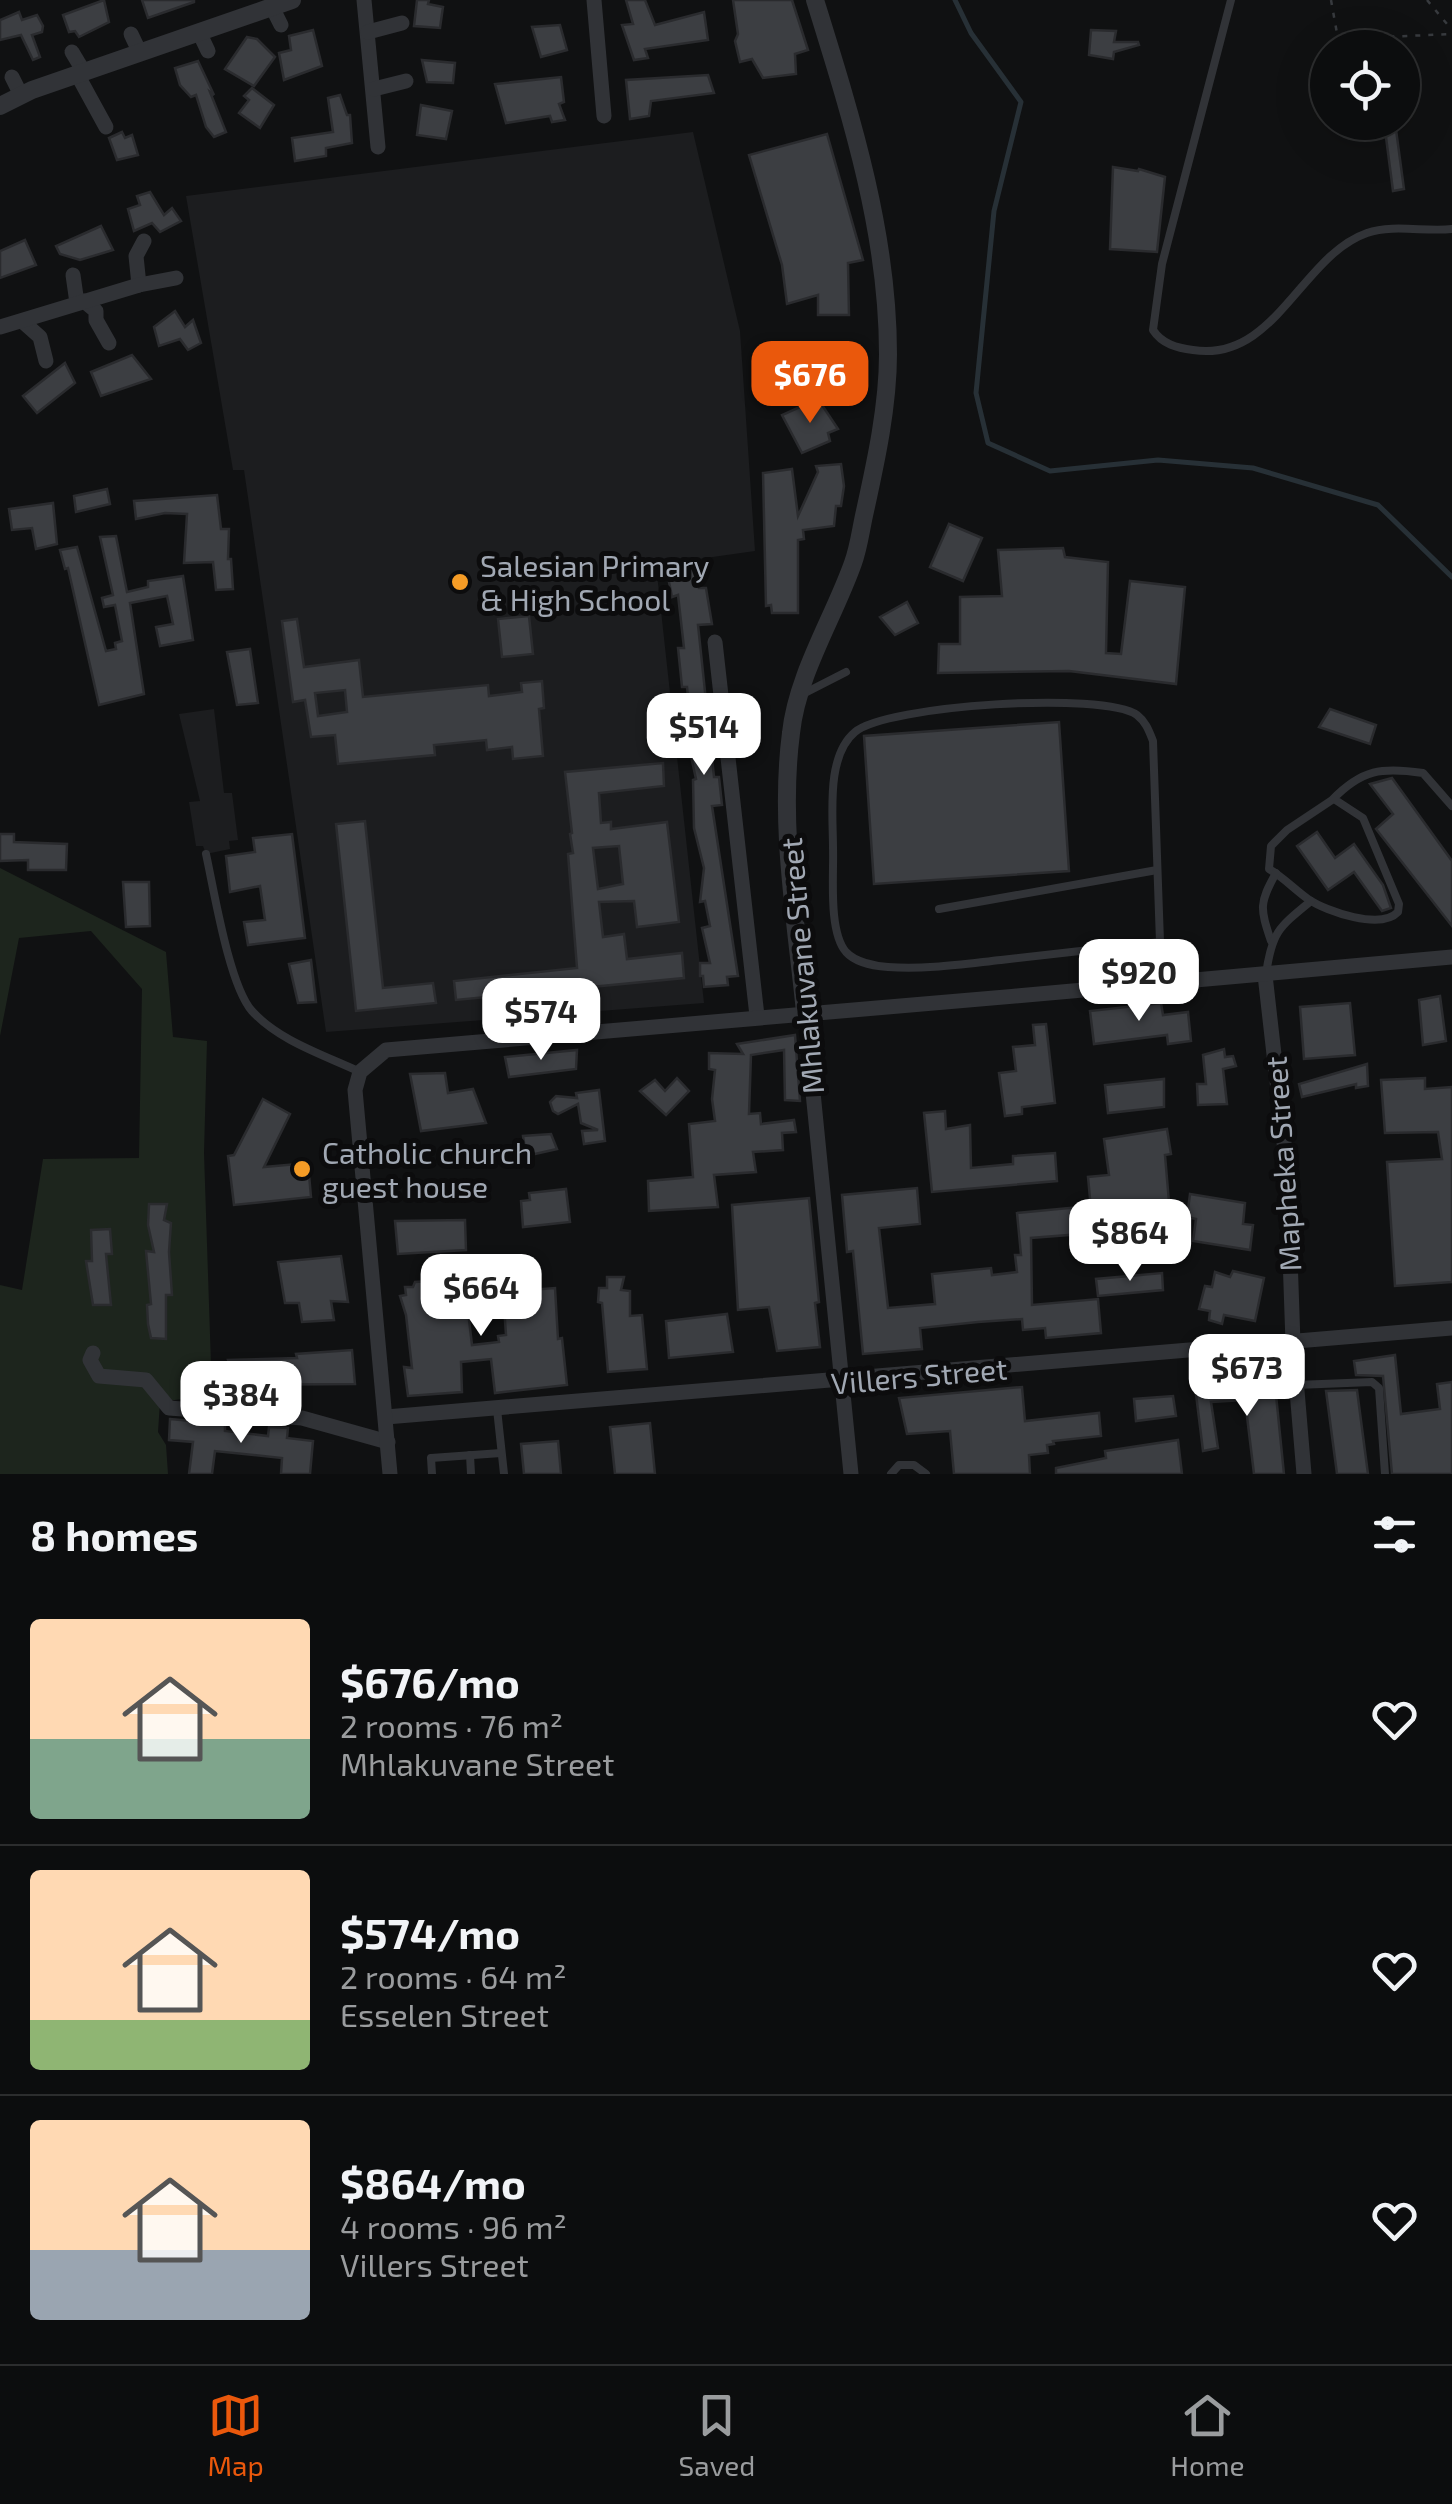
<!DOCTYPE html>
<meta charset="utf-8">
<style>
body{margin:0;font-family:"Exo 2",sans-serif;background:#1a1b1c;color:#f1f3f6;height:100vh;display:flex;flex-direction:column;font-size:38px;white-space:nowrap}
*{box-sizing:border-box;margin:0}
p{font-size:32px;color:#9a9c9e}
.icon{flex:none;width:55px;height:55px;fill:none;stroke:currentColor;stroke-width:2;stroke-linecap:round;stroke-linejoin:round}
.map{position:relative;height:1474px;overflow:hidden}
.panel{display:flex;flex-direction:column;background:#0c0d0e;flex:1}
.panel>*{flex:none}
.tools{position:absolute;left:1310px;top:30px;display:grid;gap:20px}
.tools a{display:grid;place-items:center;width:110px;height:110px;border-radius:50%;background:#0c0d0e;box-shadow:0 10px 40px #0002,0 0 0 2px #2c2d2e;font-size:50px}
.price{position:absolute;translate:-50% -85px;padding:0 22px;border-radius:20px;background:#fff;color:#222;font-size:32px;line-height:65px;filter:drop-shadow(0 2px 5px #0008)}
.price::after{content:'';position:absolute;left:50%;top:60px;width:30px;height:22px;margin-left:-15px;background:inherit;clip-path:polygon(0 0,100% 0,50% 100%)}
.price.on{background:#ea580c;color:#fff}
ul{padding:0;list-style:none}
li{display:flex;align-items:center;gap:30px;height:250px;padding:0 30px}
li+li{border-top:2px solid #2c2d2e}
li span{display:grid;place-items:center;flex:none;width:280px;height:200px;border-radius:10px;color:#555}
li>.icon{margin-inline-start:auto}
span .icon{width:120px;height:120px;fill:#fffc;stroke-width:1}
li b{font-size:42px}
h2{display:flex;justify-content:space-between;align-items:center;height:120px;padding:0 30px;font-size:42px}
.tabs{display:flex;justify-content:space-around;align-items:center;height:140px;border-top:2px solid #2c2d2e;background:#0c0d0e;font-size:28px;color:#9a9c9e}
.tabs a{display:grid;justify-items:center;gap:5px}
.tabs .on{color:#ea580c}
.map>svg:first-child{display:block}
.built{fill:#1c1d1f}
.green{fill:#1d251d}
.lines{fill:none;stroke-linecap:round;stroke-linejoin:round}
.stream{stroke:#273036;stroke-width:5}
.building{fill:#3c3e42;stroke:#2a2b2e;stroke-width:2.5;fill-rule:evenodd}
.path{stroke:#373a3e;stroke-width:2.5;stroke-dasharray:5 8;stroke-linecap:butt}
.service{stroke:#313337;stroke-width:8}
.minor{stroke:#313337;stroke-width:15}
.tertiary{stroke:#313337;stroke-width:18}
.poi-dot{fill:#f59c26;stroke:#0c0c0d;stroke-width:4}
.labels{text-anchor:middle;dominant-baseline:central;stroke-width:10;stroke-linejoin:round;paint-order:stroke}
.poi-label{font-size:30px;fill:#a1a8b3;stroke:#0c0c0d;text-anchor:start}
.street-label{font-size:30px;fill:#a1a8b3;stroke:#0c0c0d}
</style>
<div class="map">
<svg width="1452" height="1474" viewBox="0 0 1452 1474">
<rect width="100%" height="100%" fill="#101112"/>
<g class="built">
<polygon points="693,132 740,331 755,551 656,565 704,1003 326,1032 244,470 233,470 186,196"/>
<polygon points="214,709 224,793 232,793 238,840 229,841 230,849 206,854 203,846 196,846 189,802 200,801 179,714"/>
</g>
<polygon class="green" points="0,868 166,952 173,1037 207,1041 204,1153 212,1395 160,1402 158,1432 166,1445 168,1474 0,1474 0,1285 22,1290 43,1159 139,1158 142,989 91,931 19,938 0,1036"/>
<g class="lines">
<polyline class="stream" points="955,0 971,33 1021,102 994,211 976,393 988,443 1050,471 1158,460 1253,468 1378,505 1452,577"/>
</g>
<g class="building">
<polygon points="104,0 109,22 79,37 75,31 69,32 63,15"/>
<polygon points="142,0 194,0 194,2 148,18"/>
<polygon points="417,0 429,0 428,4 443,7 440,28 414,26"/>
<polygon points="626,0 645,0 655,25 704,12 708,40 645,49 648,58 634,60 622,25 633,24"/>
<polygon points="733,0 792,0 808,50 795,54 796,74 763,78 752,59 740,62 735,41 738,34"/>
<polygon points="19,12 22,20 37,15 43,26 42,32 32,35 40,57 33,60 21,35 0,40 0,20"/>
<polygon points="560,25 567,50 541,57 532,27"/>
<polygon points="313,30 322,66 284,80 279,53 291,50 289,36"/>
<polygon points="1091,30 1116,31 1114,42 1138,42 1139,45 1114,52 1113,59 1089,55"/>
<polygon points="247,37 257,39 275,57 254,86 225,69"/>
<polygon points="422,60 455,63 453,83 427,82"/>
<polygon points="198,61 214,95 210,92 226,132 214,137 206,127 196,95 191,97 180,85 175,68"/>
<polygon points="708,75 714,93 651,101 649,116 630,119 626,80"/>
<polygon points="561,77 564,102 559,104 565,120 552,122 550,116 506,123 495,84"/>
<polygon points="252,88 274,105 260,128 239,113 249,100 244,96"/>
<polygon points="340,95 347,115 350,115 352,143 326,148 326,156 295,161 292,138 333,132 328,98"/>
<polygon points="421,105 452,111 446,139 417,135"/>
<polygon points="1384,122 1395,122 1404,189 1393,191"/>
<polygon points="122,132 125,138 132,135 138,155 117,160 109,138"/>
<polygon points="827,134 863,260 848,263 849,315 818,315 818,295 787,304 782,265 749,155"/>
<polygon points="1113,167 1138,171 1139,169 1165,177 1157,252 1110,249"/>
<polygon points="150,192 164,215 172,208 181,221 160,232 152,223 134,231 128,209 140,205 137,196"/>
<polygon points="101,226 113,250 80,260 60,254 56,246"/>
<polygon points="25,240 36,265 0,278 0,251"/>
<polygon points="175,311 185,327 193,320 201,343 188,350 180,339 159,346 154,327"/>
<polygon points="132,355 151,379 101,396 91,372"/>
<polygon points="65,363 75,383 37,413 23,396"/>
<polygon points="811,402 815,410 822,405 838,429 828,433 830,441 802,453 782,415"/>
<polygon points="841,464 844,486 841,506 836,506 834,526 803,530 804,539 798,540 798,613 772,613 771,605 766,606 763,473 792,469 798,516 818,472 816,466"/>
<polygon points="107,489 110,504 76,512 74,496"/>
<polygon points="217,495 221,529 229,529 228,559 231,559 233,589 216,590 213,562 184,563 187,514 165,513 136,519 134,501"/>
<polygon points="53,503 57,544 36,549 32,528 12,530 9,509"/>
<polygon points="949,524 982,538 963,581 930,567"/>
<polygon points="116,536 127,592 148,587 148,581 183,576 193,640 160,646 156,627 173,624 167,596 130,603 144,694 99,705 68,568 65,569 60,550 77,547 106,651 116,649 115,643 122,641 115,605 104,607 102,598 113,595 100,537"/>
<polygon points="1063,548 1065,557 1108,562 1106,653 1121,654 1130,581 1185,587 1176,684 1069,671 938,673 939,644 960,644 960,597 1002,596 998,550"/>
<polygon points="698,566 699,588 706,588 712,624 698,625 714,777 719,777 722,805 712,806 738,976 727,977 728,985 704,987 703,976 700,976 700,963 710,963 702,928 710,926 705,901 700,902 704,868 694,828 693,780 696,779 689,747 693,747 687,687 682,687 678,648 684,648 678,595 672,597 667,572"/>
<polygon points="907,602 918,623 895,635 880,617"/>
<polygon points="529,616 533,654 502,657 498,619"/>
<path d="M297 619 304 667 359 660 363 697 488 685 489 696 522 692 521 683 542 681 544 708 539 709 543 756 513 759 512 747 487 750 486 740 434 745 435 755 338 764 335 735 311 737 305 700 293 702 282 621ZM345 690 347 712 318 716 315 693Z"/>
<polygon points="250,649 258,703 237,705 227,652"/>
<polygon points="1330,709 1376,725 1370,744 1319,727"/>
<polygon points="1059,722 1069,871 874,884 864,736"/>
<path d="M663 763 664 786 599 793 601 823 611 822V829L667 822 679 922 637 927 634 901 599 902 603 937 624 934 627 959 682 953 684 978 456 1000 454 981 577 968 568 854 573 853 570 834 572 833 565 772ZM619 846 623 884 598 889 593 848Z"/>
<polygon points="1392,778 1452,861 1452,926 1376,829 1393,814 1370,784"/>
<polygon points="365,821 383,988 433,983 436,1003 356,1011 336,824"/>
<polygon points="1317,832 1335,858 1354,844 1383,885 1391,908 1382,911 1354,872 1328,890 1297,846"/>
<polygon points="0,834 14,834 14,842 67,844 66,870 28,870 28,860 0,861"/>
<polygon points="292,834 305,938 248,945 244,922 265,920 260,886 230,892 226,856 255,852 253,838"/>
<polygon points="123,882 149,882 150,926 126,927"/>
<polygon points="311,960 316,1002 298,1003 289,964"/>
<polygon points="1440,996 1446,1041 1423,1045 1419,1000"/>
<polygon points="1161,1003 1163,1015 1188,1012 1191,1041 1168,1044 1167,1035 1094,1044 1090,1011"/>
<polygon points="1350,1003 1355,1055 1304,1059 1300,1007"/>
<polygon points="1046,1024 1055,1103 1022,1107 1022,1114 1005,1116 999,1073 1016,1071 1013,1047 1035,1045 1033,1025"/>
<polygon points="795,1035 800,1101 785,1100 784,1050 751,1055 749,1114 760,1113 761,1124 794,1120 796,1132 782,1133 783,1150 753,1152 756,1172 714,1175 718,1207 649,1211 648,1181 693,1177 689,1124 715,1121 712,1099 715,1070 709,1069 709,1053 743,1054 737,1044"/>
<polygon points="1224,1049 1225,1057 1233,1056 1236,1066 1223,1069 1227,1104 1198,1105 1197,1084 1206,1084 1203,1055"/>
<polygon points="577,1050 576,1069 509,1077 505,1057"/>
<polygon points="1367,1064 1368,1086 1356,1088 1356,1084 1302,1097 1299,1084"/>
<polygon points="445,1073 448,1093 473,1089 486,1123 421,1131 410,1074"/>
<polygon points="677,1078 689,1091 666,1115 640,1091 655,1080 665,1091"/>
<polygon points="1425,1078 1425,1089 1452,1087 1452,1282 1395,1286 1387,1162 1442,1159 1438,1132 1385,1133 1381,1080"/>
<polygon points="1164,1079 1164,1107 1108,1113 1105,1085"/>
<polygon points="599,1090 605,1141 584,1144 582,1131 598,1130 581,1123 578,1104 558,1114 553,1111 550,1102 556,1096 577,1098 576,1093"/>
<polygon points="263,1099 290,1114 264,1167 308,1163 311,1197 234,1205 228,1156 234,1155"/>
<polygon points="945,1111 946,1129 970,1125 971,1168 1013,1164 1013,1156 1055,1153 1057,1181 932,1192 924,1113"/>
<polygon points="1167,1129 1171,1154 1165,1155 1169,1202 1091,1209 1088,1177 1109,1175 1104,1139"/>
<polygon points="551,1134 557,1149 526,1156 523,1136"/>
<polygon points="917,1188 920,1224 879,1228 888,1308 935,1304 932,1274 991,1268 992,1275 1017,1272 1015,1255 1021,1255 1017,1213 1079,1207 1081,1234 1031,1238 1032,1305 1098,1299 1101,1333 1046,1338 1045,1328 1023,1330 1022,1319 978,1322 920,1328 922,1349 863,1354 853,1251 847,1252 842,1195"/>
<polygon points="566,1189 570,1222 523,1227 521,1201 530,1200 529,1193"/>
<polygon points="1190,1194 1245,1203 1243,1224 1253,1225 1250,1250 1193,1241 1196,1219 1187,1217"/>
<polygon points="809,1198 819,1302 815,1303 820,1347 777,1351 769,1307 738,1310 732,1205"/>
<polygon points="149,1204 167,1204 164,1220 171,1223 169,1252 172,1295 166,1295 166,1339 151,1338 148,1324 147,1305 151,1304 146,1251 154,1252 148,1225"/>
<polygon points="465,1220 466,1250 398,1254 395,1221"/>
<polygon points="110,1229 112,1254 106,1254 111,1305 93,1305 86,1261 92,1261 91,1230"/>
<polygon points="341,1256 348,1302 331,1301 334,1320 302,1322 299,1303 285,1303 278,1262"/>
<polygon points="1233,1271 1264,1278 1255,1321 1224,1315 1222,1324 1209,1320 1210,1311 1199,1309 1205,1286 1212,1287 1215,1272 1230,1277"/>
<polygon points="1162,1273 1163,1290 1098,1296 1096,1279"/>
<polygon points="607,1277 624,1277 621,1290 630,1291 630,1316 642,1315 647,1369 608,1372 602,1303 598,1302 599,1288 607,1288"/>
<polygon points="472,1278 477,1310 468,1311 472,1345 499,1342 498,1336 506,1335 503,1292 555,1288 558,1339 562,1338 567,1385 495,1393 491,1359 461,1362 462,1392 408,1396 404,1367 412,1368 406,1315 400,1296 406,1295 405,1287 413,1287 415,1282"/>
<polygon points="727,1314 733,1352 669,1358 666,1321"/>
<polygon points="352,1350 355,1384 225,1385 223,1372 231,1370 228,1360 297,1358 296,1354"/>
<polygon points="1395,1355 1401,1414 1440,1409 1437,1384 1452,1382 1452,1474 1392,1474 1383,1376 1356,1375 1354,1361"/>
<polygon points="1274,1375 1284,1474 1254,1474 1245,1400 1211,1402 1218,1448 1203,1451 1195,1386 1243,1383 1243,1379"/>
<polygon points="1022,1387 1025,1421 1099,1413 1101,1436 1053,1441 1054,1444 1047,1445 1048,1453 1029,1455 1030,1474 954,1474 950,1431 907,1434 899,1398"/>
<polygon points="1357,1390 1368,1474 1337,1474 1326,1391"/>
<polygon points="1173,1396 1176,1416 1136,1421 1134,1399"/>
<polygon points="170,1419 225,1424 225,1431 268,1436 269,1427 288,1428 287,1438 313,1441 310,1474 281,1474 282,1458 215,1451 212,1474 189,1474 193,1442 169,1440"/>
<polygon points="650,1423 655,1474 615,1474 610,1427"/>
<polygon points="1178,1440 1182,1474 1056,1474 1056,1468 1106,1458 1105,1451"/>
<polygon points="558,1441 561,1474 524,1474 521,1444"/>
</g>
<g class="lines">
<g class="path">
<polyline points="1331,0 1338,39 1452,34"/>
<polyline points="1427,0 1452,30"/>
</g>
<g class="service">
<path d="M1231 0 1162 264 1153 330C1162 344 1177 348 1193 350 1275 363 1301 256 1367 233 1393 224 1425 232 1452 229"/>
<polyline points="801,695 846,672"/>
<path d="M1332 800 1287 830 1271 846 1269 869C1283 877 1294 889 1308 899 1327 912 1381 930 1398 912L1399 904 1363 818 1334 799 1332 800C1362 769 1382 767 1423 773L1452 806"/>
<path d="M206 854C214 890 229 985 252 1011 279 1041 324 1055 360 1072"/>
<polyline points="939,909 1157,870"/>
<path d="M1271 941C1260 908 1259 903 1276 873"/>
<path d="M1160 942C1107 948 1054 954 1001 960 964 964 924 970 888 967 874 966 855 962 846 952 828 931 834 874 833 848 833 814 826 756 855 732 886 705 1104 691 1137 715 1146 722 1149 731 1153 741L1160 942 1165 985"/>
<path d="M1266 974C1272 932 1278 928 1311 901"/>
<polyline points="1296,1385 1372,1382 1379,1388 1385,1474"/>
<polyline points="497,1409 504,1474"/>
<polyline points="470,1455 471,1474"/>
<polyline points="432,1474 431,1458 501,1453"/>
<polyline points="891,1474 899,1465 914,1465 926,1474"/>
</g>
<g class="minor">
<polyline points="364,0 378,147"/>
<polyline points="594,0 604,116"/>
<polyline points="272,7 281,25"/>
<polyline points="199,32 208,51"/>
<polyline points="368,32 402,23"/>
<polyline points="131,34 140,53"/>
<polyline points="72,52 84,72"/>
<polyline points="77,74 106,127"/>
<polyline points="12,77 21,95"/>
<polyline points="374,89 406,81"/>
<polyline points="73,275 77,303"/>
<polyline points="139,285 136,256 144,241"/>
<polyline points="84,301 96,311 96,320 109,343"/>
<polyline points="22,321 40,337 46,361"/>
<polyline points="0,327 139,285 176,278"/>
<polyline points="715,642 757,1016"/>
<polyline points="1265,975 1287,1169 1293,1343 1304,1474"/>
<polyline points="805,1012 851,1474"/>
<polyline points="93,1353 90,1360 99,1376 146,1380 169,1408 302,1418 388,1442"/>
<polyline points="386,1417 1452,1328"/>
<path d="M390 1474 355 1090 360 1072 386 1050C741 1018 1097 991 1452 957"/>
</g>
<g class="tertiary">
<polyline points="0,106 32,90 292,0"/>
<path d="M805 1012C796 920 779 825 791 733 797 675 834 617 853 563 859 547 861 528 865 511 876 461 888 406 888 354 888 232 851 116 815 0"/>
</g>
</g>
<g class="poi-dot">
<circle cx="460" cy="582" r="10"/>
<circle cx="302" cy="1169" r="10"/>
</g>
<g class="labels">
<g class="poi-label">
<text x="480" y="565">Salesian Primary<tspan x="480" dy="34">&amp; High School</tspan></text>
<text x="322" y="1152">Catholic church<tspan x="322" dy="34">guest house</tspan></text>
</g>
<g class="street-label">
<text transform="translate(801 966) rotate(-95)">Mhlakuvane Street</text>
<text transform="translate(1282 1164) rotate(-94)">Mapheka Street</text>
<text transform="translate(919 1375) rotate(-5)">Villers Street</text>
</g>
</g>
</svg>
<div class="tools">
<a><svg class="icon" aria-label="locate" viewBox="0 0 24 24"><circle cx="12" cy="12" r="6"/><path d="M12 2v4M12 18v4M2 12h4M18 12h4"/></svg></a>
</div>
<b class="price on" style="left:810px;top:426px">$676</b>
<b class="price" style="left:704px;top:778px">$514</b>
<b class="price" style="left:1139px;top:1024px">$920</b>
<b class="price" style="left:541px;top:1063px">$574</b>
<b class="price" style="left:1130px;top:1284px">$864</b>
<b class="price" style="left:481px;top:1339px">$664</b>
<b class="price" style="left:1247px;top:1419px">$673</b>
<b class="price" style="left:241px;top:1446px">$384</b>
</div>
<section class="panel">
<h2>8 homes<svg class="icon" aria-label="filters" viewBox="0 0 24 24"><path d="M4 7h16M4 17h16"/><circle cx="9" cy="7" r="2"/><circle cx="15" cy="17" r="2"/></svg></h2>
<ul>
<li><span style="background:linear-gradient(#ffd9b3 60%,#7fa58c 0)"><svg class="icon" aria-label="home" viewBox="0 0 24 24"><path d="M3 11l9-7 9 7M6 9v11h12V9"/></svg></span><div><b>$676/mo</b><p>2 rooms · 76 m²</p><p>Mhlakuvane Street</p></div><svg class="icon" aria-label="heart" viewBox="0 0 24 24"><path d="M12 20l-8-8c-3-5 5-10 8-4 3-6 11-1 8 4z"/></svg></li>
<li><span style="background:linear-gradient(#ffd9b3 75%,#8fb573 0)"><svg class="icon" aria-label="home" viewBox="0 0 24 24"><path d="M3 11l9-7 9 7M6 9v11h12V9"/></svg></span><div><b>$574/mo</b><p>2 rooms · 64 m²</p><p>Esselen Street</p></div><svg class="icon" aria-label="heart" viewBox="0 0 24 24"><path d="M12 20l-8-8c-3-5 5-10 8-4 3-6 11-1 8 4z"/></svg></li>
<li><span style="background:linear-gradient(#ffd9b3 65%,#9aa5b1 0)"><svg class="icon" aria-label="home" viewBox="0 0 24 24"><path d="M3 11l9-7 9 7M6 9v11h12V9"/></svg></span><div><b>$864/mo</b><p>4 rooms · 96 m²</p><p>Villers Street</p></div><svg class="icon" aria-label="heart" viewBox="0 0 24 24"><path d="M12 20l-8-8c-3-5 5-10 8-4 3-6 11-1 8 4z"/></svg></li>
</ul>
</section>
<nav class="tabs">
<a class="on"><svg class="icon" aria-label="map" viewBox="0 0 24 24"><path d="M3 6l6-2 6 2 6-2v14l-6 2-6-2-6 2zM9 4v14M15 6v14"/></svg>Map</a>
<a><svg class="icon" aria-label="saved" viewBox="0 0 24 24"><path d="M7 4h10v16l-5-4-5 4z"/></svg>Saved</a>
<a><svg class="icon" aria-label="home" viewBox="0 0 24 24"><path d="M3 11l9-7 9 7M6 9v11h12V9"/></svg>Home</a>
</nav>
